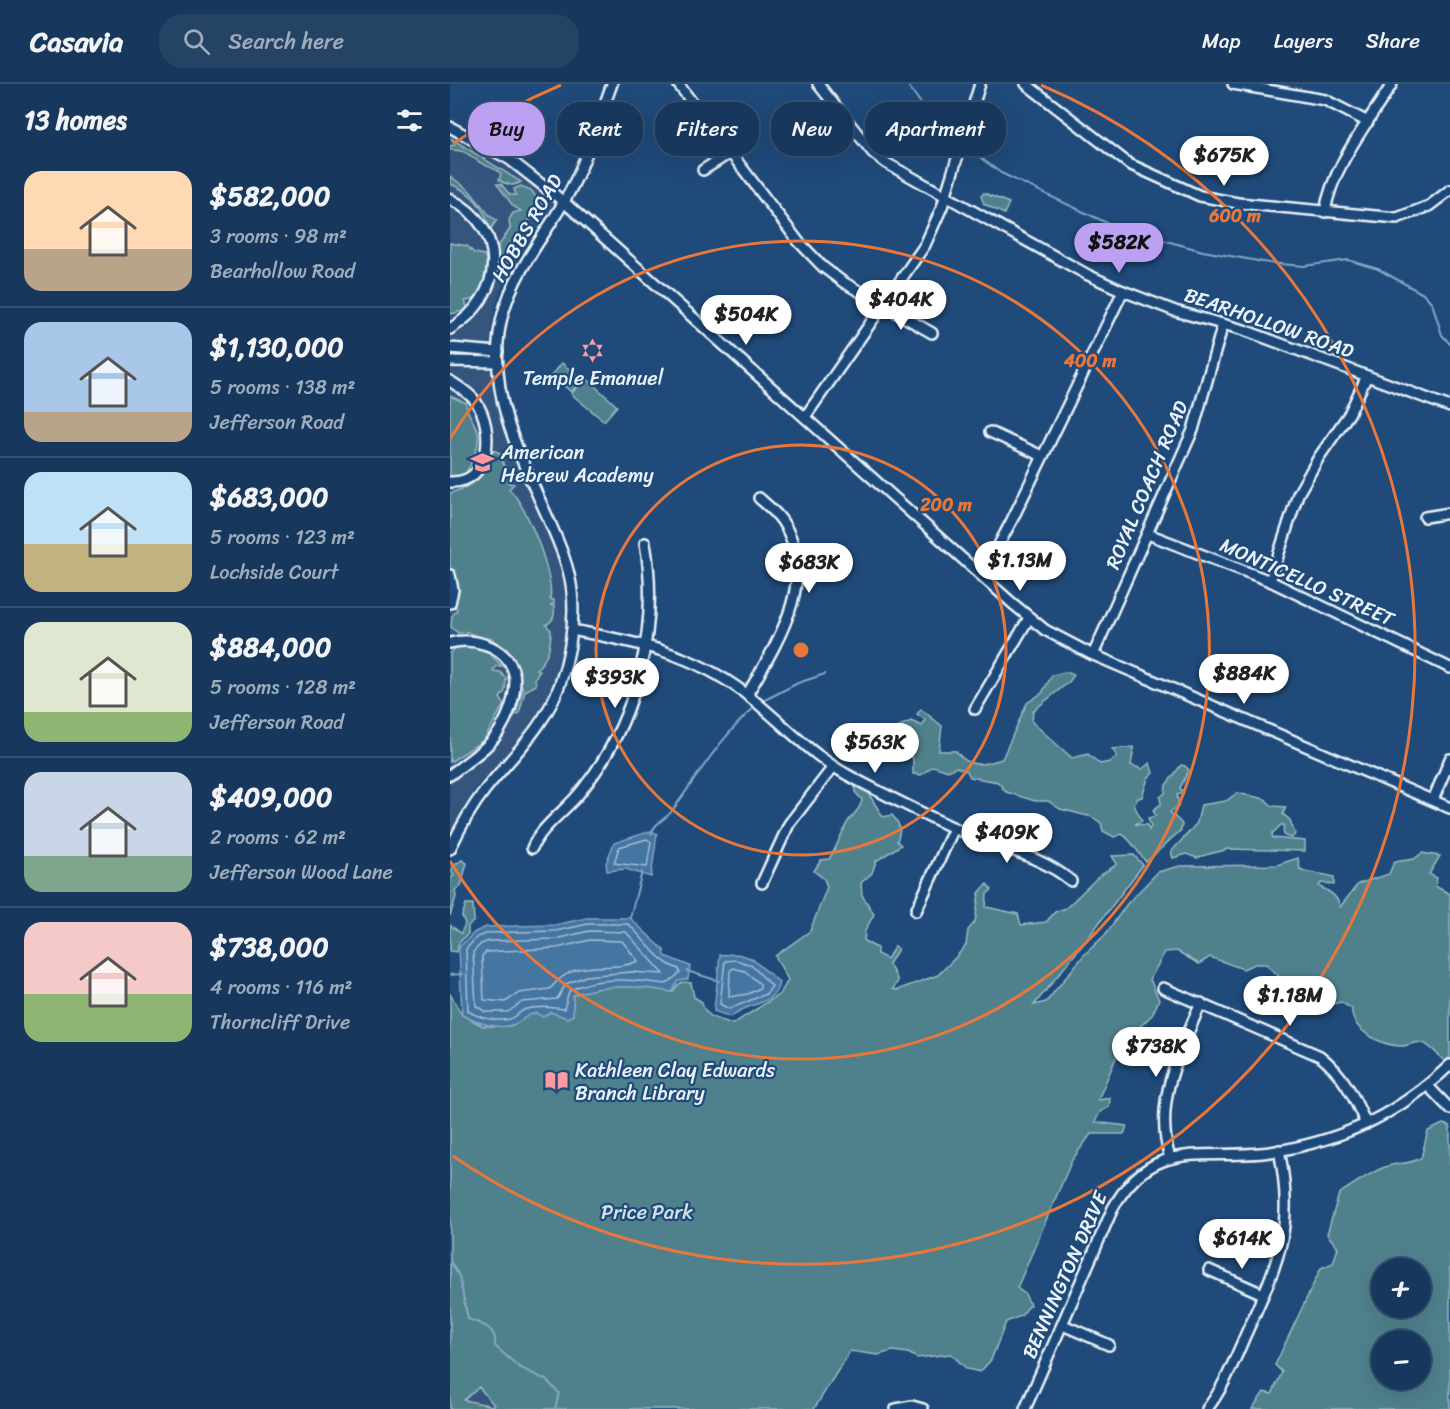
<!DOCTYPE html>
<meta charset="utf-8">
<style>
body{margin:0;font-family:Sriracha,sans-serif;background:#244365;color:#f1f3f6;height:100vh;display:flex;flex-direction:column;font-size:22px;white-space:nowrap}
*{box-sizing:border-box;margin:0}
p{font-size:20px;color:#9eacbb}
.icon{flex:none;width:33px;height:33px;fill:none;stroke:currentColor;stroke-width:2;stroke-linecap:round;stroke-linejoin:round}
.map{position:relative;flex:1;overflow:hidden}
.panel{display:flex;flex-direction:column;background:#17385c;width:450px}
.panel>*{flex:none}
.hud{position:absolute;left:18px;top:18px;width:570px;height:54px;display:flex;gap:12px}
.buttons{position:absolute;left:921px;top:1174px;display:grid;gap:12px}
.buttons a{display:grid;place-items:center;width:60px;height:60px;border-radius:50%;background:#17385c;box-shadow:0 6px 24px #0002,0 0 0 2px #365272;font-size:30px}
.price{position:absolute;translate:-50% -51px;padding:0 14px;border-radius:21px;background:#fff;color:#222;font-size:20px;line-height:39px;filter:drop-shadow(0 2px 3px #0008)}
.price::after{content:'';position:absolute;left:50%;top:36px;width:18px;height:14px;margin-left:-9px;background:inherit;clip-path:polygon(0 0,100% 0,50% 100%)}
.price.on{background:#bca0f2;color:#111}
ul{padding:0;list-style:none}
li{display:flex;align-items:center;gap:18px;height:150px;padding:0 24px}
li+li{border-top:2px solid #365272}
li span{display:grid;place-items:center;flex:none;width:168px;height:120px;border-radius:18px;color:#555}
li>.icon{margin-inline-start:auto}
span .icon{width:72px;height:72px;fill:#fffc;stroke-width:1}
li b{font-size:26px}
h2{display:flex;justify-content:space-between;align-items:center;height:72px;padding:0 24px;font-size:26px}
.pill{padding:0 21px;border-radius:24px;background:#17385c;box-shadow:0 6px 24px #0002,0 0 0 2px #365272;font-size:21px;line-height:54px}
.pill.on{background:#bca0f2;color:#111}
header{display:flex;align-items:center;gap:36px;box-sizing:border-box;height:84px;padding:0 30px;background:#17385c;border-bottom:2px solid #365272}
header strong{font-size:28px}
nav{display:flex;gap:33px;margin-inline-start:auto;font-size:21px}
.search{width:420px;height:54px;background:#244365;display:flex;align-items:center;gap:15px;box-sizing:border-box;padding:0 21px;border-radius:24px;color:#9eacbb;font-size:22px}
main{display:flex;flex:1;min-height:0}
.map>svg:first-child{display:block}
.built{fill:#35557f}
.green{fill:#50818c;stroke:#9cb9c2;stroke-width:1.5;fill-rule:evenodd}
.water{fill:#4474a1;stroke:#86a6c4;stroke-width:1.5}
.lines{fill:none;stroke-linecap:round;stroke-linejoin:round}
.shore{stroke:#a6bfd5;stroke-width:1.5}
.stream{stroke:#86a6c4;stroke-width:2}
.minor-casing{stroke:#e8f1f8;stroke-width:14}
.minor{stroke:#1f4a7a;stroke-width:9}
.ring{fill:none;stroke:#e8773b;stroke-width:3}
.labels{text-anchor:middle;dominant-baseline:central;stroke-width:4.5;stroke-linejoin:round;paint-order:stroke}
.street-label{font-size:20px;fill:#e8f1f8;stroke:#1f4a7a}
.poi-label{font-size:20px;fill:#e8f1f8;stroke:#1f4a7a;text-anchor:start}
.park-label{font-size:20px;fill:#d1e0e8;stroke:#1f4a7a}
.centre{fill:#e8773b;stroke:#1f4a7a;stroke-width:3}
.ring-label{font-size:18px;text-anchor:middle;font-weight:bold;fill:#e8773b;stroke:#1f4a7a;stroke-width:4.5;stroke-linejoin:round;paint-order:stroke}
</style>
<header>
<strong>Casavia</strong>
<div class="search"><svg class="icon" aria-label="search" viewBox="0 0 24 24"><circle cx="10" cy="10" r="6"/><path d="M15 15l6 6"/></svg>Search here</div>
<nav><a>Map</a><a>Layers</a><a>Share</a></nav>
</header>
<main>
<section class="panel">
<h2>13 homes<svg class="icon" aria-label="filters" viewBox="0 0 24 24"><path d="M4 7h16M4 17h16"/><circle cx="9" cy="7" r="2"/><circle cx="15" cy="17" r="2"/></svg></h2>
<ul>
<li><span style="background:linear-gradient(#ffd9b3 65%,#b9a48a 0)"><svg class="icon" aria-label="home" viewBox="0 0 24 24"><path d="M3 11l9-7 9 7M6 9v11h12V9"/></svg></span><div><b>$582,000</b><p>3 rooms · 98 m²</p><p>Bearhollow Road</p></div></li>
<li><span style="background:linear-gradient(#a9c7e8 75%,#b9a48a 0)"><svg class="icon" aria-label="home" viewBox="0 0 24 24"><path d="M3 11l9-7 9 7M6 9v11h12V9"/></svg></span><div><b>$1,130,000</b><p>5 rooms · 138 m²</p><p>Jefferson Road</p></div></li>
<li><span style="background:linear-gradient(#bfe0f5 60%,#c2b280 0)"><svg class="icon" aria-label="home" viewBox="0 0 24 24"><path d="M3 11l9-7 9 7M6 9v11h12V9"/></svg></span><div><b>$683,000</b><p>5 rooms · 123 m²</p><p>Lochside Court</p></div></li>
<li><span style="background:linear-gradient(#dfe7d0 75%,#8fb573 0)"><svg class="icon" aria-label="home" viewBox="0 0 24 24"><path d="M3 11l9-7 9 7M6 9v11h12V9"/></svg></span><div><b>$884,000</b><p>5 rooms · 128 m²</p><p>Jefferson Road</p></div></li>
<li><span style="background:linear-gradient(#c9d6e8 70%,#7fa58c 0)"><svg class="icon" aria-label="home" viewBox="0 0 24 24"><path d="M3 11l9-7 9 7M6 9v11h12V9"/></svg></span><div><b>$409,000</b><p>2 rooms · 62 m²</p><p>Jefferson Wood Lane</p></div></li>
<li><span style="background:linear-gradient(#f6c9c9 60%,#8fb573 0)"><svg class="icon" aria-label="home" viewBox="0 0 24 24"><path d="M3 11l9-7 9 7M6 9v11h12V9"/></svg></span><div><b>$738,000</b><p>4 rooms · 116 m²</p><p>Thorncliff Drive</p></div></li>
</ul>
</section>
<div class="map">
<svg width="1000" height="1325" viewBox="0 0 1000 1325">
<rect width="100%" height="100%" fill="#1f4a7a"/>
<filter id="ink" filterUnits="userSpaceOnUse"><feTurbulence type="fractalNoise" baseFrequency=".0167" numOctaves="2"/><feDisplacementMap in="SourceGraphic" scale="12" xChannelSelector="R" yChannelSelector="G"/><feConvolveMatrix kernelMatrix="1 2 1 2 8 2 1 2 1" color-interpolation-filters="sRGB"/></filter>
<g filter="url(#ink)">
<g class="built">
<polygon points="0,45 17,50 114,118 99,127 61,185 50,207 42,235 39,271 44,314 52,344 106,467 116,507 117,528 114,563 97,618 83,641 26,703 0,748"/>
<polygon points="28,1301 47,1325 4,1325"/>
</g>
<g class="green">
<path d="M2 55 71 98C63 103 57 101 49 96L51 90C45 83 42 85 35 81 19 74 21 66 0 66V62L5 61Z"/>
<path d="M0 92 19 106 41 133 47 136 40 146C35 124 22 108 0 100Z"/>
<polygon points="47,100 51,100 60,111 66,111 64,105 71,102 81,106 94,123 88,132 82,134 75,140 76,148 71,153 68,162 62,163 66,166 55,183 48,185 49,181 44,176 45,167 60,145 59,136 63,129 71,127 63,122"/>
<polygon points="534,109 559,119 554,130 534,120 531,112"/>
<path d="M0 159 17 162 24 169 34 171C42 186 35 216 15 217L18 226 0 230Z"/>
<polygon points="112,279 132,296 121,308 102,291"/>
<polygon points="136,294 167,322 154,337 121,310"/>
<path d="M0 312 16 319C16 330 26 339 28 349 31 360 20 384 13 393L0 392Z"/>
<path d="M43 366 50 369 59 399 64 400 59 405C77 421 105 493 100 515L104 516V520L100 521 104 522C105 532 104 536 96 541L101 546C101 561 98 576 86 585L90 587 85 594 86 601 75 607 69 630 65 631 73 604 42 554 35 556 17 548 8 549 1 543 2 532 7 526 5 521 8 501 0 486V409C28 401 34 392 43 366Z"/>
<polygon points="24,562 34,564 52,582 46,582 43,587 50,588 56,594 55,607 50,614 54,620 34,656 0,678 0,569 7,563"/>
<path d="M616 588 624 591 619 598 583 627 582 638 622 674 638 670 650 680 660 678 667 672 662 665 684 663 681 681 692 685 700 679 703 689 698 694 692 713 688 714 684 721 692 737 685 740 697 741 699 746 701 742 698 734 706 732 703 726 711 720 710 713 715 709 716 701 731 681 735 682 739 686 730 704 733 709 727 711 729 722 720 728 732 740 731 746 696 778C688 769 682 756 672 750L664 753 653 747 651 739 642 733 610 725 598 717H585L556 708 548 698 520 693 517 687 506 683 498 687 483 682 471 691 463 690V675L445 657 449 642 461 637 472 642 475 636 467 630 471 625 492 642 489 667H506C519 685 533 681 552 675L577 619 592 609 602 591Z"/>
<path d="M405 702 420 708V712L433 733 442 731C450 740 452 746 447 757L451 761 426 777 422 789 411 799 412 811 424 830 415 847 414 857 427 864V870L437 875 445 862 448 865 439 880 448 897 443 905 447 906 488 891 506 873 516 861 518 846 525 838 529 809 537 800 542 806 537 810 536 823 568 830 571 841 596 838 605 828 616 824 648 793 667 780 662 772 684 771 693 781 634 859 584 921 596 918 634 871 655 851 677 820 708 788 730 782 827 781 848 774 850 785C858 790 873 789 884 793V801L871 799 869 802C880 808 887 811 890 823L908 800 939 790 944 778 964 775 972 769 990 772 979 790 987 794 985 802 1000 810V973L995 978C989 972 981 962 973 959 964 956 958 963 950 962 931 961 900 946 902 925L891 918 879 921 839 902 816 880H805L793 885 760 873 749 880 727 867 715 868 700 895 709 916 702 931 672 960 648 1016 660 1014 659 1023 650 1028 645 1038 677 1042 674 1050H641L622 1076 567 1204 575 1210 580 1221 571 1232 556 1238 541 1276 530 1288 517 1285 501 1270 467 1274 458 1269 442 1267 428 1271 400 1267 364 1325H0V910L12 931 33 942H59L66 940 75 931 86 929 101 928 117 934 123 931V911C156 899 189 902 223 908 228 899 231 897 241 899L244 913 252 918C254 934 269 935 283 940L330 910 338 896 325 872 360 847 377 803 374 795 364 787 371 776 379 775C388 762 391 748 399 736 405 728 410 726 412 716L405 708ZM29 1303 44 1321 43 1322 14 1316Z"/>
<path d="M787 709 815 715 822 722 836 723 833 730 840 736 845 750 842 754 835 752 833 748 834 741H831L822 750 823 754 855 757V767L778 765C767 769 758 769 747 774L736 770 723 774 721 768 747 739 751 721 776 717Z"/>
<polygon points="12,776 17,779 11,802 5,806 6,813 0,832 0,795 4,791 1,788 3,782"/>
<polygon points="16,820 23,820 24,837 18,842 18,850 9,859 7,868 0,867 0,841 11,849 15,840 12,832"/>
<path d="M993 1040 1000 1042V1325H802L814 1308 822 1310 832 1288 825 1281 871 1184 883 1179 888 1164 877 1150 889 1110C904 1100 919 1089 935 1083 947 1078 959 1081 971 1074L978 1047ZM932 1185H970V1224H932ZM932 1257H970V1296H932Z"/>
</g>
<g class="water">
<polygon points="201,747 207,750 201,793 176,785 157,787 156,779 164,759"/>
<path d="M137 834H180L214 866 215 872 240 882 238 895 228 897 222 908C189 902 156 899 123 911V931L117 934 101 928 93 933 86 929C76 931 73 936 65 940 50 947 25 938 12 931L9 863 25 848 36 843 105 841Z"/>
<path d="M287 870 301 874 329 898C326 923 295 918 281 933L264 927 270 871Z"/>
</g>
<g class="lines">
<g class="shore">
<polygon points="197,755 201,758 197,783 164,779 169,763"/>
<path d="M138 840H178C196 856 207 878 229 885L230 889 216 900C185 896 147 891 119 907L114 925C101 923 89 922 77 925 70 926 67 933 60 935 48 938 29 934 18 927L16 865 27 853 38 849 106 847Z"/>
<polygon points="139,847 176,848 214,890 180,888 136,892 116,900 107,915 72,918 58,928 36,928 26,922 23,868 31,860 39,857 106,855"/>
<path d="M140 856 172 857 188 877C158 891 127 870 100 905L69 909 55 918 34 916 32 872 36 868 107 864Z"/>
<polygon points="286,876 301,881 322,902 316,910 279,925 270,920 275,877"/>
<polygon points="283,884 295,887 310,900 310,904 298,910 279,913 280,887"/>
</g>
<g class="stream">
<polyline points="457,0 480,32 505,55"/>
<polyline points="516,63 551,89 655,138 683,148 753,167 819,179 854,182 898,176 928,185 975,211 982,219 992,251 1000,260"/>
<polyline points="311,618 348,599 375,590"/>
<path d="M201 750C204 739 216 735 222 727 249 690 271 652 306 622"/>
<polyline points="180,834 192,788"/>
<polyline points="237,887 269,897"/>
<polyline points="0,891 12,890"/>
<path d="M0 1177 9 1192 18 1235C33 1241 47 1243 45 1262L69 1283 96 1296 109 1309 105 1325"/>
</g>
<defs>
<g id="minor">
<polyline points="228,0 348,157 373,183 393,198 482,249"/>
<polyline points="368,0 423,69 436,79 638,191 673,207 725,227 794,246 1000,323"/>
<polyline points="576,0 679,80 750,112 788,119 947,134 979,122 1000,106"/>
<polyline points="783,0 875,16 918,38"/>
<polyline points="0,43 59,75 114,118 562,519 595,546 639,569 1000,724"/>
<polyline points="253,86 280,69"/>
<path d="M0 115C59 144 55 213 0 245"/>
<path d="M875 128C882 82 918 39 942 0"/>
<polyline points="0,264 48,268"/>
<polyline points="0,277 47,278"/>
<path d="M0 297C9 303 20 309 26 318 45 345 41 400 0 398"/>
<polyline points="355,333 475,161 492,123 530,0"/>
<polyline points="540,348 592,372"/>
<polyline points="975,433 1000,429"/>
<polyline points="698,450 820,497 1000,584"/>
<polyline points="529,488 543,472 562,436 673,207"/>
<polyline points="0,491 3,506 0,519"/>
<polyline points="820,497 848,410 869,373 899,330 917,292"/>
<path d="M122 546C186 558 243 569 296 610 335 640 361 673 407 696 444 715 480 734 518 750 552 764 593 773 621 797"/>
<path d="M0 559C22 553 54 561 63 586 69 603 60 629 51 644 41 663 17 677 0 691"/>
<polyline points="643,571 743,346 773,240"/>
<path d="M297 611C327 559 370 494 332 437 326 428 317 421 309 414"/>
<polyline points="525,625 579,534"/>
<polyline points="983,716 1000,675"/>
<path d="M82 764C92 741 117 726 132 706 186 639 210 544 195 459"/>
<path d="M0 765C10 744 21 724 35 706 62 672 95 643 110 600 120 571 125 538 122 507 119 481 108 457 98 434 71 374 40 317 49 249 57 189 100 150 125 97 140 66 150 32 162 0"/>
<polyline points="312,799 339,740 383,683"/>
<polyline points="466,827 504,744"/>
<path d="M713 904 870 972C894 991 904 1013 916 1040"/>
<polyline points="978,1002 1000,1025"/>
<path d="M720 1074C703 1018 729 970 751 919"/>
<polyline points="759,1186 813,1210"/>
<polyline points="613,1241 659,1261"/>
<polyline points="446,1325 462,1322 473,1325"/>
<path d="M575 1325 663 1124C705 1049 758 1079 827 1067 896 1055 950 1029 1000 981"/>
<path d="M757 1325C774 1303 784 1277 795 1252 827 1180 846 1147 829 1066"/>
</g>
</defs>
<use href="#minor" class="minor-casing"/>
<use href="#minor" class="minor"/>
</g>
</g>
<g class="ring">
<circle cx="351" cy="566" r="205"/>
<path d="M0 355A409 409 0 1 1 0 777"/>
<path d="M3 60A614 614 0 0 1 111 1M591 1A614 614 0 1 1 3 1072"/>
</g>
<defs>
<symbol id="synagogue-bare" viewBox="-9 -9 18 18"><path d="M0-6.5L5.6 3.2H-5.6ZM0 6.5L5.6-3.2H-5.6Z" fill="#ff9aa2" stroke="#1f4a7a" stroke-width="2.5" paint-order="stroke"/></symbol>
<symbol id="school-bare" viewBox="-9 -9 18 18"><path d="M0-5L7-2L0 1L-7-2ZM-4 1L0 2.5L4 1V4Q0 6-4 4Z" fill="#ff9aa2" stroke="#1f4a7a" stroke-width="2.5" paint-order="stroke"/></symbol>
<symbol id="library-bare" viewBox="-9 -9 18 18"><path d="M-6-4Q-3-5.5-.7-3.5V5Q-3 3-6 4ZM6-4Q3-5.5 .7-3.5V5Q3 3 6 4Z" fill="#ff9aa2" stroke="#1f4a7a" stroke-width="2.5" paint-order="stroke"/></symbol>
</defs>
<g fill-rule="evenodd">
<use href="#synagogue-bare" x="126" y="250" width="33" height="33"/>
<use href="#school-bare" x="16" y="362" width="33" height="33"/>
<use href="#library-bare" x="90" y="980" width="33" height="33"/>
</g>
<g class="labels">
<g class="street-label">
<text transform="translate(77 144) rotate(-60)">HOBBS ROAD</text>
<text transform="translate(819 239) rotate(19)">BEARHOLLOW ROAD</text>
<text transform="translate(697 401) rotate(-67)">ROYAL COACH ROAD</text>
<text transform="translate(857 498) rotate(24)">MONTICELLO STREET</text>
<text transform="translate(615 1191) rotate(-66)">BENNINGTON DRIVE</text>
</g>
<g class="poi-label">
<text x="143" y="294" text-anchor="middle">Temple Emanuel</text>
<text x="51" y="368">American<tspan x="51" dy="23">Hebrew Academy</tspan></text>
<text x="125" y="986">Kathleen Clay Edwards<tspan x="125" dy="23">Branch Library</tspan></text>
</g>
<g class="park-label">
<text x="197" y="1128">Price Park</text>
</g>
</g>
<circle cx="351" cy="566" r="9" class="centre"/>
<g class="ring-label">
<text x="785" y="138">600 m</text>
<text x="640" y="283">400 m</text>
<text x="496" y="427">200 m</text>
</g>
</svg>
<div class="buttons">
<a>+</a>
<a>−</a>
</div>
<b class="price" style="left:774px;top:103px">$675K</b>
<b class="price on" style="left:669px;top:190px">$582K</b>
<b class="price" style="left:451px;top:247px">$404K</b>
<b class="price" style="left:296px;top:262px">$504K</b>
<b class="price" style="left:570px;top:508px">$1.13M</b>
<b class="price" style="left:359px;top:510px">$683K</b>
<b class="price" style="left:794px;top:621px">$884K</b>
<b class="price" style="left:165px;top:625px">$393K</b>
<b class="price" style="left:425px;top:690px">$563K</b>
<b class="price" style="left:557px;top:780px">$409K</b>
<b class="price" style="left:840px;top:943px">$1.18M</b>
<b class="price" style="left:706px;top:994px">$738K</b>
<b class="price" style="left:792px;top:1186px">$614K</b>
<div class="hud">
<a class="pill on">Buy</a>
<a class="pill">Rent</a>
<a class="pill">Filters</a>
<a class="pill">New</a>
<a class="pill">Apartment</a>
</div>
</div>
</main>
